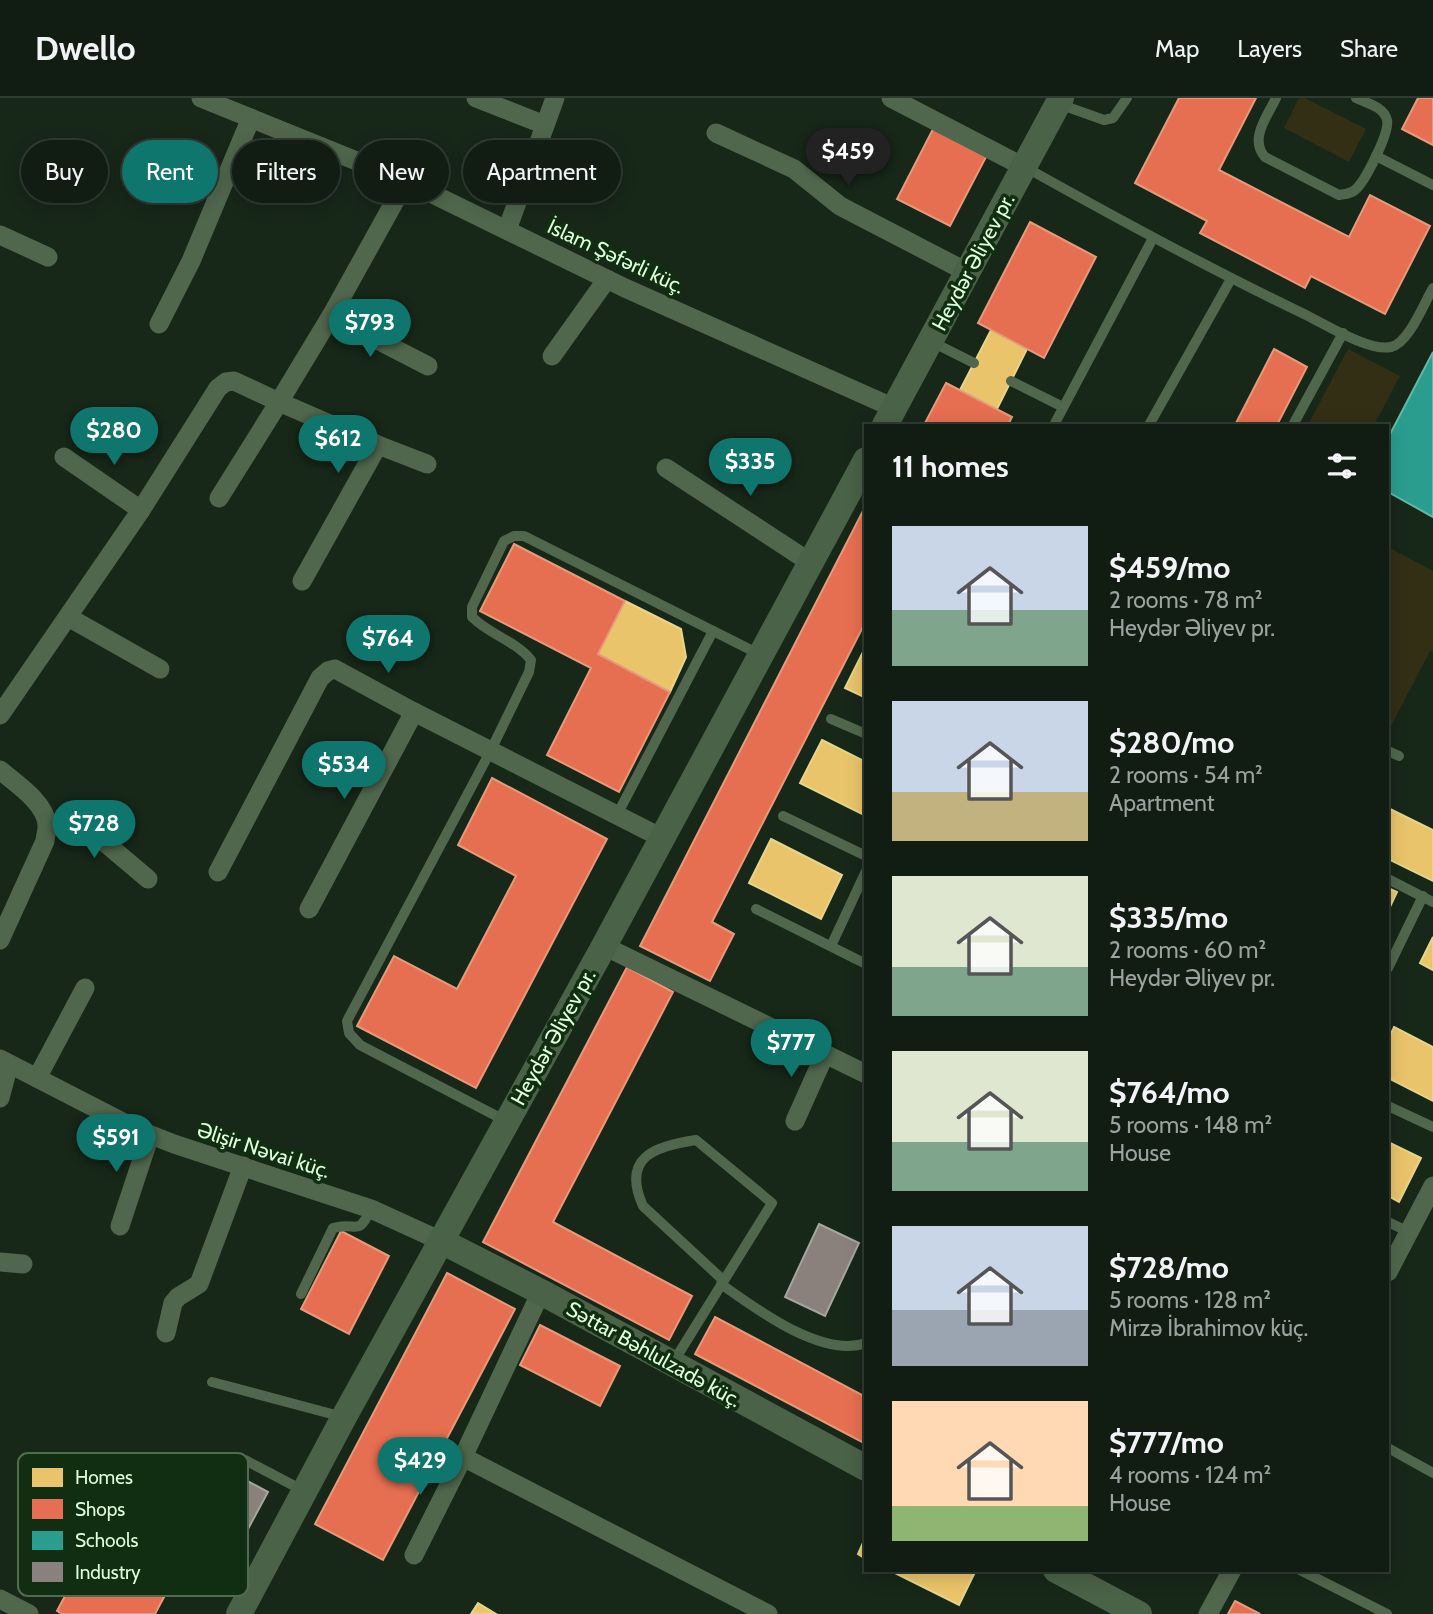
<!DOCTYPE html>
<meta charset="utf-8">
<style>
body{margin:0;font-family:Cabin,sans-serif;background:#1a261b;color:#f1f3f6;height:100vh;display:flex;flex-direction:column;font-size:26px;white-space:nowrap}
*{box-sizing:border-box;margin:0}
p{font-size:23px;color:#9ca29f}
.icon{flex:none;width:38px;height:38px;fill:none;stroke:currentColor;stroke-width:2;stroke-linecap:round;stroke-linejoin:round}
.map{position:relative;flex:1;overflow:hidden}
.sheet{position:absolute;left:864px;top:326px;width:525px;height:1148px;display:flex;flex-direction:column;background:#111d12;border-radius:0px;box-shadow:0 4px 18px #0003,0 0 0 2px #303b32}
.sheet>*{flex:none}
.hud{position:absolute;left:21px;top:42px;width:665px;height:63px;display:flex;gap:14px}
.price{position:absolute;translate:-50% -60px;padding:0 16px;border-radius:24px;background:#0f766e;color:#fff;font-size:23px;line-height:46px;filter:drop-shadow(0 2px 4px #0008)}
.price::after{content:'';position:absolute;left:50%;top:42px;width:21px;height:16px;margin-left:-10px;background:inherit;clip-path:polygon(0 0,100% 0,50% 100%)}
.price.selected{background:#222;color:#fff}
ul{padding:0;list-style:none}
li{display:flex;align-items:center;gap:21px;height:175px;padding:0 28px}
li span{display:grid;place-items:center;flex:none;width:196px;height:140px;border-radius:0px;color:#555}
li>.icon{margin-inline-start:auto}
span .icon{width:84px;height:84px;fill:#fffc;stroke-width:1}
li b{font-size:30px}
h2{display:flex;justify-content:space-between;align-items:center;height:84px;padding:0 28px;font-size:30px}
.chip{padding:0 24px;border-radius:32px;background:#111d12;box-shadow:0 4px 18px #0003,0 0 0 2px #303b32;font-size:24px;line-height:63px}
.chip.selected{background:#0f766e;color:#fff}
header{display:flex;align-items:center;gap:42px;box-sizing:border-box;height:98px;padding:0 35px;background:#111d12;border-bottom:2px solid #303b32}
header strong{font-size:33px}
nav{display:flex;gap:38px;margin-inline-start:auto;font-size:24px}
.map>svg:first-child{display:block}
.green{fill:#332f15}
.homes{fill:#e9c46a;stroke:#e6d68c;stroke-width:2}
.shops{fill:#e76f51;stroke:#e59a7b;stroke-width:2}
.schools{fill:#2a9d8f;stroke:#60baa6;stroke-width:2}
.industry{fill:#8a817c;stroke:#a4a799;stroke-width:2}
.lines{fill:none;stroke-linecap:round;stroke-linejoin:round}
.lane{stroke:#50674d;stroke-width:10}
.street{stroke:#50674d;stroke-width:19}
.secondary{stroke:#4a6248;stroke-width:26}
.labels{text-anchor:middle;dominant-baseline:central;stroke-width:7;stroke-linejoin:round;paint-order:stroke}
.street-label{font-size:21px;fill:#dfffdd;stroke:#112d12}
.key{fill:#112d12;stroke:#4f6c4f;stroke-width:2}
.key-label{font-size:19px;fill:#dfffdd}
</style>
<header>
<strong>Dwello</strong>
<nav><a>Map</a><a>Layers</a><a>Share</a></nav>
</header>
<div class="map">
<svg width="1433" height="1516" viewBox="0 0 1433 1516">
<rect width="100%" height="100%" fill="#172718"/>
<g class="green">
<polygon points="1299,0 1305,0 1366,31 1349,64 1284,30"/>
<polygon points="1348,251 1400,278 1374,327 1308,327"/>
<polygon points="1388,449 1433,473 1433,554 1430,553 1388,634"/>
</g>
<g class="homes">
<polygon points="991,232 1027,251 997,311 960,292"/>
<polygon points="625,503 681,531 686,559 670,594 598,556"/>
<polygon points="866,548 866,600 845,590"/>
<polygon points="822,642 866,664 866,718 800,685"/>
<polygon points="1388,710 1433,732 1433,783 1388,761"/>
<polygon points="771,741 842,777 821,821 749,785"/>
<polygon points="1388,790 1397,794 1388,813"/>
<polygon points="1433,839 1433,872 1420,865"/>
<polygon points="1394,929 1433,949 1433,1003 1388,980 1388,942"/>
<polygon points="1388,1044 1421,1060 1399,1104 1388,1098"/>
<polygon points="866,1438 866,1461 858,1456"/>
<polygon points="889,1472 976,1472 959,1507"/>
<polygon points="478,1505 496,1516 471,1516"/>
</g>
<g class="shops">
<polygon points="1179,0 1256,0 1219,72 1349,139 1370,97 1430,128 1385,216 1311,178 1305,190 1200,135 1207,123 1135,85"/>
<polygon points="1418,0 1433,0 1433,47 1402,31"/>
<polygon points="933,31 986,59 950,128 897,101"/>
<polygon points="1030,124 1096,159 1044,260 978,225"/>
<polygon points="1274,251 1307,269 1277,327 1235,327"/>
<polygon points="946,285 1012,319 1008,327 924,327"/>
<polygon points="866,407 866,523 712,824 734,836 710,883 640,848"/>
<polygon points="514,446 625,503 598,556 670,594 619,694 547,657 591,570 480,513"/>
<polygon points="492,680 607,741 476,990 357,928 394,858 457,891 516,778 458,747"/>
<polygon points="627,869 673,894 553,1124 692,1198 669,1242 483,1144"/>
<polygon points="341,1133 389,1158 349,1236 301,1211"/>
<polygon points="447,1175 515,1211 383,1462 315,1426"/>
<polygon points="715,1219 866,1299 866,1346 695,1256"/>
<polygon points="540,1227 620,1268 600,1308 520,1267"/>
<polygon points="109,1416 186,1458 155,1516 62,1516 57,1513"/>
<polygon points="1235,1503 1260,1516 1228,1516"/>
</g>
<polygon class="schools" points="1433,254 1433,419 1388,394 1388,340"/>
<g class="industry">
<polygon points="819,1126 859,1145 825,1218 785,1199"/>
<polygon points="242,1380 268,1394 227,1470 201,1457"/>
</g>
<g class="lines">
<g class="lane">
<path d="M1276 0C1267 19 1249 41 1265 59L1339 97C1345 96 1350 96 1355 92 1365 84 1390 34 1387 22 1384 9 1367 5 1356 0"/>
<polyline points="1059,6 1104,22 1113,20 1127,0"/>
<polyline points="1376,58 1433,87"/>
<path d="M1025 69C1116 120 1208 170 1302 215 1323 225 1369 254 1391 249 1409 245 1424 205 1433 190"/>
<polyline points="930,243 974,265"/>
<polyline points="1011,283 1063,309"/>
<polyline points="1054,327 1153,140"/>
<polyline points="1149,327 1231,181"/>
<polyline points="1293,327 1343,235"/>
<polyline points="831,621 866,636"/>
<polyline points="1388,653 1399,658"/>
<polyline points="617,717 713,533"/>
<polyline points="783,718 866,758"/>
<polyline points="1388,781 1433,804"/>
<polyline points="756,811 866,866"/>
<polyline points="831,848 866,773"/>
<polyline points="1388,870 1423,798"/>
<polyline points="1388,1008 1433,1029"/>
<path d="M506 1023 360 947 349 935 347 923 490 654 529 574 531 562C516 543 490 537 472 519V509L504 443 514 438H524L761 557"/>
<polyline points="1388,1124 1409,1134"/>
<path d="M721 1186C755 1210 822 1261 866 1245"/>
<path d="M301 1196 333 1130C358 1123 357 1140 371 1111"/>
<path d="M674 1263 772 1105 696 1042C655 1048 621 1059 643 1108L723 1182"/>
<polyline points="212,1284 343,1319"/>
<polyline points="1388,1350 1433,1375"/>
<polyline points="209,1412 238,1363 245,1362 304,1393"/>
<polyline points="1300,1472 1387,1516"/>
</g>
<g class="street">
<polyline points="201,0 406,83 625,190 894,310"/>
<polyline points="476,0 545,27"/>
<polyline points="891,0 1024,69"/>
<polyline points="716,35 794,71 840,108 967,174"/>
<polyline points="507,132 555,0"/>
<polyline points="0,137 48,159"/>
<polyline points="331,218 428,268"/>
<polyline points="159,226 191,163 251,20"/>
<polyline points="552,258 607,181"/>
<polyline points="378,347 427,366"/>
<polyline points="64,359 141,412"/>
<polyline points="666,370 811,465"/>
<polyline points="219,400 279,304 378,347 302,483"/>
<polyline points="68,519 160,571"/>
<polyline points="0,617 141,412 218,290 226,284 234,283 279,304 331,218 406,83"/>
<path d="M0 672C15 685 45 704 47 726 48 731 45 738 45 743L0 842"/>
<polyline points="47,726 89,735 103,743 148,781"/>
<polyline points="218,774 320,580 328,573 335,571 414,614 662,740"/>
<polyline points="309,811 414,614"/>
<polyline points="604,848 866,976"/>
<polyline points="0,961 136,1031 174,1046 371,1111 441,1143"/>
<polyline points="37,980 85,890"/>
<polyline points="0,1000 9,966"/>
<polyline points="795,1023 825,956"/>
<polyline points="120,1128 150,1037"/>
<polyline points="0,1164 23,1166"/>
<polyline points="1388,1174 1433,1088"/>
<polyline points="541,1194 463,1359 768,1516"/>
<polyline points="166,1235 173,1205 178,1199 199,1186 243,1068"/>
<polyline points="414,1457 463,1359"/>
<polyline points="0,1501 29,1516"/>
<polyline points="1208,1516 1232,1472"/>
</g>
<g class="secondary">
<polyline points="885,327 1061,0"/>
<polyline points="441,1143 541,1194 866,1370"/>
<polyline points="1056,1472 1139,1516"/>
<polyline points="239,1516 344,1319 604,848 866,362"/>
</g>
</g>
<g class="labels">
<g class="street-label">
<text transform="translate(616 158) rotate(25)">İslam Şəfərli küç.</text>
<text transform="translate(973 164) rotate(-62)">Heydər Əliyev pr.</text>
<text transform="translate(553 939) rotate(-61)">Heydər Əliyev pr.</text>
<text transform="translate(264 1052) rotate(18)">Əlişir Nəvai küç.</text>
<text transform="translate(654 1256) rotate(29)">Səttar Bəhlulzadə küç.</text>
</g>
</g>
<rect x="18" y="1355" width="230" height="143" rx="10" class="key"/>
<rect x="32" y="1370" width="31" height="19" fill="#e9c46a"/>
<rect x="32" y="1401" width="31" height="20" fill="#e76f51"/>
<rect x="32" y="1433" width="31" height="19" fill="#2a9d8f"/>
<rect x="32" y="1464" width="31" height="20" fill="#8a817c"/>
<g class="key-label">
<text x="75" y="1386">Homes</text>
<text x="75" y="1418">Shops</text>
<text x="75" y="1449">Schools</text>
<text x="75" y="1481">Industry</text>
</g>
</svg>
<b class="price selected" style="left:848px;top:90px">$459</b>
<b class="price" style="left:370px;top:261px">$793</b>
<b class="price" style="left:114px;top:369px">$280</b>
<b class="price" style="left:338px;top:377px">$612</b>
<b class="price" style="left:750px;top:400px">$335</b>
<b class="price" style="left:388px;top:577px">$764</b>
<b class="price" style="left:344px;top:703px">$534</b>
<b class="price" style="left:94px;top:762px">$728</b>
<b class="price" style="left:791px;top:981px">$777</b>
<b class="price" style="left:116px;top:1076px">$591</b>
<b class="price" style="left:420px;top:1399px">$429</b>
<div class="hud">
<a class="chip">Buy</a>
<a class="chip selected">Rent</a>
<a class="chip">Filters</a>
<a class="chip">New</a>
<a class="chip">Apartment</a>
</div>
<section class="sheet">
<h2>11 homes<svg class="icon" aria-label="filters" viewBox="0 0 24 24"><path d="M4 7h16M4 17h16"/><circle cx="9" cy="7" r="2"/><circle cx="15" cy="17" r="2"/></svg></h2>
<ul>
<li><span style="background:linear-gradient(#c9d6e8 60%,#7fa58c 0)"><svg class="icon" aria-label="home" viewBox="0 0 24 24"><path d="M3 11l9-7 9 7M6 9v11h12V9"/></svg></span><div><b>$459/mo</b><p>2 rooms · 78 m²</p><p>Heydər Əliyev pr.</p></div></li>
<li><span style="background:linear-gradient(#c9d6e8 65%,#c2b280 0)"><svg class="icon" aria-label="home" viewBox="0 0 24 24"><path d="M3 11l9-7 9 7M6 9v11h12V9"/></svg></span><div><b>$280/mo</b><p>2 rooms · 54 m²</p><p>Apartment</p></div></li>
<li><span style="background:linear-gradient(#dfe7d0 65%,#7fa58c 0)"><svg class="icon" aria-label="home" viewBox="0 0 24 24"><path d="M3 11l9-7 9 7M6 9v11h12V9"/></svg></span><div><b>$335/mo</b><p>2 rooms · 60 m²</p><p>Heydər Əliyev pr.</p></div></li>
<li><span style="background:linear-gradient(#dfe7d0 65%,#7fa58c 0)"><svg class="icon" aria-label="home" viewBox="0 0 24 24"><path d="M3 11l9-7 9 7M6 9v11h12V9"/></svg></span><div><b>$764/mo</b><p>5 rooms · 148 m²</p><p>House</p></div></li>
<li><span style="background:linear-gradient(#c9d6e8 60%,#9aa5b1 0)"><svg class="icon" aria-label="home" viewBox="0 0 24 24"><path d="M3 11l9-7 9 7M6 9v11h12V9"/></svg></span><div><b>$728/mo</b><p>5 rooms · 128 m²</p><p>Mirzə İbrahimov küç.</p></div></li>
<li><span style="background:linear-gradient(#ffd9b3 75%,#8fb573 0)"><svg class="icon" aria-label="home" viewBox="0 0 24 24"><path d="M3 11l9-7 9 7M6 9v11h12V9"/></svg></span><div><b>$777/mo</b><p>4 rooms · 124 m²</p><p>House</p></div></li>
</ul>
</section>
</div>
